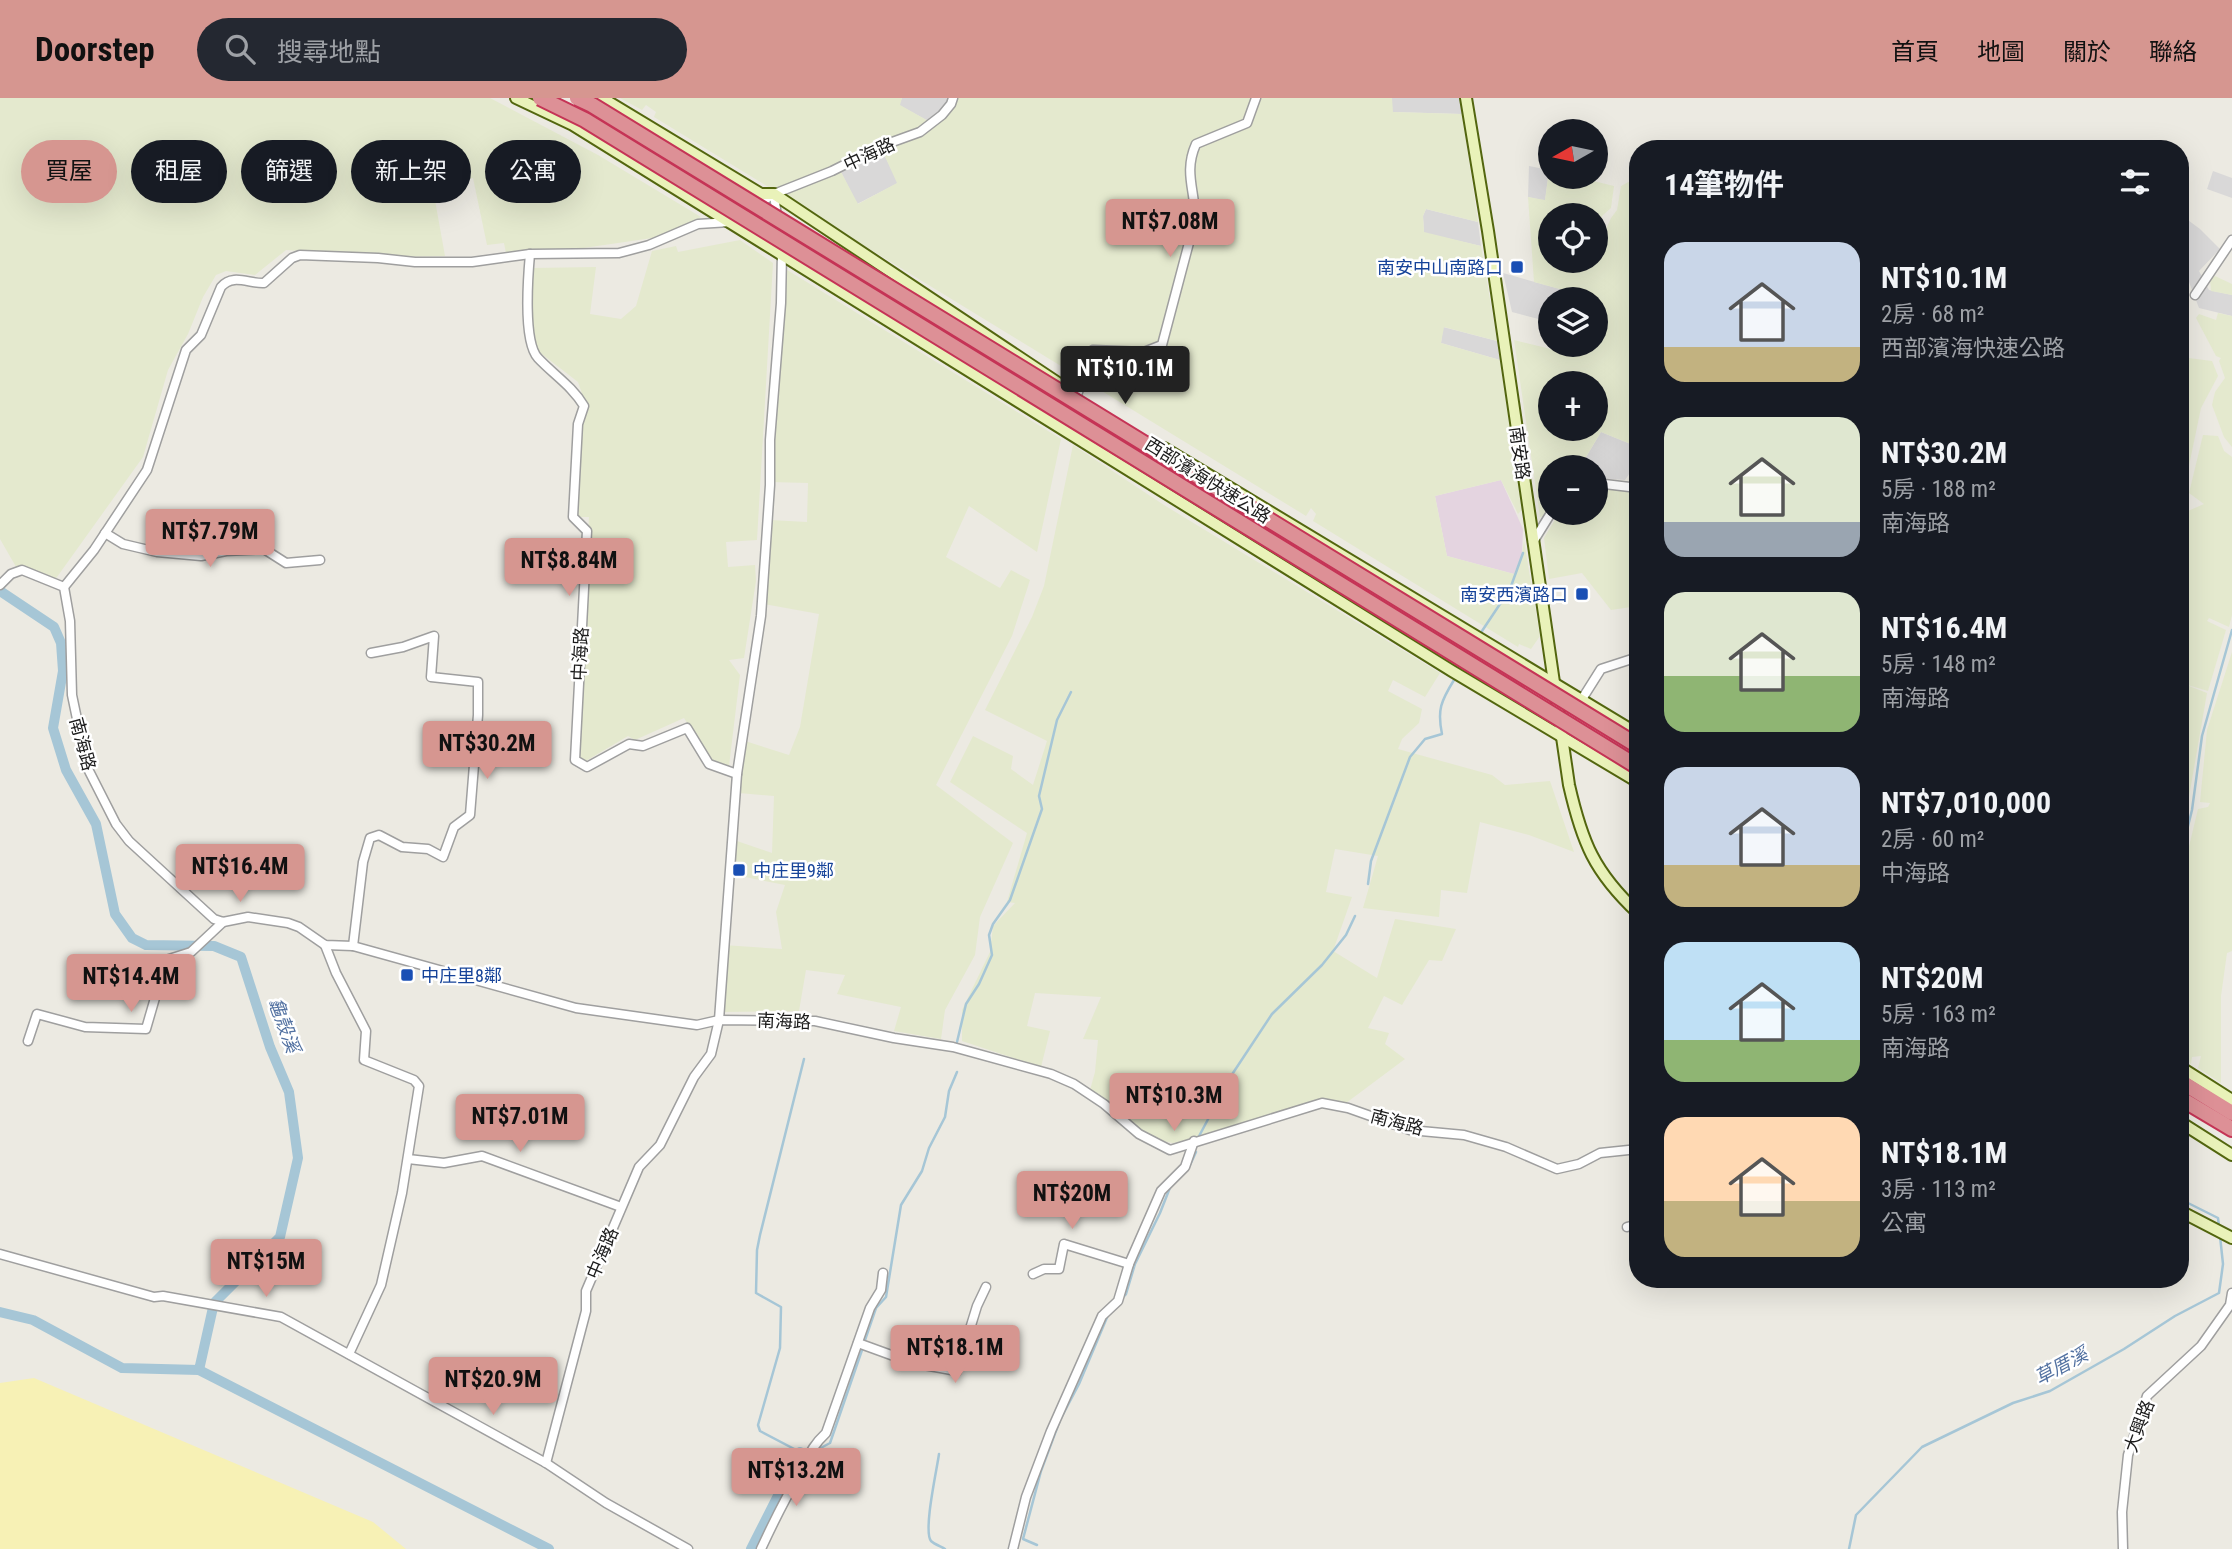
<!DOCTYPE html>
<html lang="zh-TW">
<meta charset="utf-8">
<style>
body{margin:0;font-family:"Roboto Condensed","Noto Sans TC",sans-serif;background:#242831;color:#f1f3f6;height:100vh;display:flex;flex-direction:column;font-size:26px;white-space:nowrap}
*{box-sizing:border-box;margin:0}
p{font-size:23px;color:#9ea1a6}
.icon{flex:none;width:38px;height:38px;fill:none;stroke:currentColor;stroke-width:2;stroke-linecap:round;stroke-linejoin:round}
.map{position:relative;flex:1;overflow:hidden}
.panel{position:absolute;left:1629px;top:42px;width:560px;height:1148px;display:flex;flex-direction:column;background:#171b24;border-radius:28px;box-shadow:0 7px 28px #0002}
.panel>*{flex:none}
.top-card{position:absolute;left:21px;top:42px;width:665px;height:63px;display:flex;gap:14px}
.needle{width:46px;rotate:261deg}
.fabs{position:absolute;left:1538px;top:21px;display:grid;gap:14px}
.fabs a{display:grid;place-items:center;width:70px;height:70px;border-radius:50%;background:#171b24;box-shadow:0 7px 28px #0002;font-size:35px}
.price{position:absolute;translate:-50% -60px;padding:0 16px;border-radius:7px;background:#d69690;color:#111;font-size:23px;line-height:46px;filter:drop-shadow(0 2px 4px #0008)}
.price::after{content:'';position:absolute;left:50%;top:42px;width:21px;height:16px;margin-left:-10px;background:inherit;clip-path:polygon(0 0,100% 0,50% 100%)}
.price.selected{background:#222;color:#fff}
ul{padding:0;list-style:none}
li{display:flex;align-items:center;gap:21px;height:175px;padding:0 35px}
li span{display:grid;place-items:center;flex:none;width:196px;height:140px;border-radius:21px;color:#555}
li>.icon{margin-inline-start:auto}
span .icon{width:84px;height:84px;fill:#fffc;stroke-width:1}
li b{font-size:30px}
h2{display:flex;justify-content:space-between;align-items:center;height:84px;padding:0 35px;font-size:30px}
.tag{padding:0 24px;border-radius:32px;background:#171b24;box-shadow:0 7px 28px #0002;font-size:24px;line-height:63px}
.tag.selected{background:#d69690;color:#111}
header{display:flex;align-items:center;gap:42px;box-sizing:border-box;height:98px;padding:0 35px;background:#d69690;color:#111}
header strong{font-size:33px}
nav{display:flex;gap:38px;margin-inline-start:auto;font-size:24px}
.search{width:490px;height:63px;background:#242831;display:flex;align-items:center;gap:18px;box-sizing:border-box;padding:0 24px;border-radius:38px;color:#9ea1a6;font-size:26px}
.map>svg:first-child{display:block}
.residential{fill:#d9d8d8}
.industrial{fill:#e4d4e0}
.farmland{fill:#e4e9ce;fill-rule:evenodd}
.sand{fill:#f7f1b5}
.lines{fill:none;stroke-linecap:round;stroke-linejoin:round}
.stream{stroke:#a6c6d6;stroke-width:2.5}
.canal{stroke:#a6c6d6;stroke-width:10}
.street-casing{stroke:#9f9f9f;stroke-width:11}
.secondary-casing{stroke:#53660f;stroke-width:14}
.highway-casing{stroke:#c53456;stroke-width:18}
.street{stroke:#fff;stroke-width:8}
.secondary{stroke:#e9f2b9;stroke-width:10}
.highway{stroke:#dd9096;stroke-width:14}
.highway-bridge-casing{stroke:#c53456;stroke-width:18;stroke-linecap:butt}
.highway-bridge{stroke:#dd9096;stroke-width:14}
.transit-dot{fill:#1a4fb4;stroke:#fff;stroke-width:2.5}
.labels{text-anchor:middle;dominant-baseline:central;stroke-width:5;stroke-linejoin:round;paint-order:stroke}
.street-label{font-size:18px;fill:#1b1b1b;stroke:#fff}
.transit-label{font-size:18px;fill:#164399;stroke:#fff;text-anchor:end}
.water-label{font-size:19px;font-style:italic;fill:#5271a1;stroke:#fff}
</style>
<header>
<strong>Doorstep</strong>
<div class="search"><svg class="icon" aria-label="search" viewBox="0 0 24 24"><circle cx="10" cy="10" r="6"/><path d="M15 15l6 6"/></svg>搜尋地點</div>
<nav><a>首頁</a><a>地圖</a><a>關於</a><a>聯絡</a></nav>
</header>
<div class="map">
<svg width="2232" height="1451" viewBox="0 0 2232 1451">
<rect width="100%" height="100%" fill="#eceae2"/>
<g class="residential">
<polygon points="902,0 950,0 946,10 930,24 899,7"/>
<polygon points="1392,0 1460,0 1462,16 1392,14"/>
<polygon points="882,52 898,85 857,106 841,74"/>
<polygon points="1529,68 1549,72 1545,103 1528,99"/>
<polygon points="2213,73 2232,80 2232,100 2207,91"/>
<polygon points="1426,111 1478,124 1481,148 1424,135 1423,118"/>
<polygon points="2181,117 2200,131 2220,151 2199,173 2209,192 2232,197 2232,218 2199,210 2189,184 2181,178"/>
<polygon points="1503,175 1567,193 1565,201 1550,201 1550,224 1512,214"/>
<polygon points="1443,229 1497,243 1500,262 1441,245"/>
<polygon points="1601,334 1638,349 1638,363 1625,382 1597,380 1596,369 1580,369"/>
</g>
<polygon class="industrial" points="1501,382 1523,431 1522,456 1514,476 1447,458 1435,398"/>
<g class="farmland">
<polygon points="0,0 490,0 598,57 701,119 666,138 556,154 506,155 504,145 487,147 473,80 433,91 445,158 400,159 286,152 255,177 226,173 216,177 203,199 188,236 168,272 143,359 52,486 19,474 0,441"/>
<path d="M620 0H902L900 7 930 24 946 10 950 0H1392L1393 14 1462 16 1478 124 1426 111 1423 118 1424 134 1481 148 1497 243 1444 229 1441 245 1500 262 1522 412 1518 416 1501 382 1435 398 1447 458 1514 476 1522 456 1524 443 1540 538 1531 551 1519 546 1518 549 1313 423 1316 416 1311 410 1306 418 654 19 656 14 646 7 642 12ZM882 52 897 85 858 106 841 74Z"/>
<path d="M1549 72 1550 79H1577L1614 88 1611 110 1602 118 1596 151V117H1550V163H1596V153L1611 120 1617 112 1621 88 1638 79V349L1601 334 1580 369H1550V410L1546 418 1540 419 1514 242 1555 252 1556 247H1596V201H1565L1567 193 1534 184 1528 99 1545 102ZM1550 285H1596V331H1550Z"/>
<polygon points="740,142 773,165 757,442 726,444 728,469 755,467 756,483 744,560 729,562 740,577 729,668 711,662 684,620 635,642 628,638 584,664 576,654 589,419 577,419 582,324 588,313 578,284 534,250 528,206 532,170 596,169 590,216 621,221 636,208 652,153 676,148 678,154"/>
<polygon points="784,170 1061,341 1037,454 969,408 946,459 1000,490 1011,472 1030,482 1012,538 936,687 1013,745 980,819 975,857 945,912 941,941 894,933 901,909 837,896 845,877 806,872 799,913 719,914 723,847 782,851 776,814 785,787 730,776 734,742 772,755 774,698 739,695 745,643 789,657 800,629 819,516 764,506 770,422 807,424 808,385 770,384"/>
<polygon points="2215,178 2232,186 2232,197 2211,193 2210,181"/>
<polygon points="2218,215 2232,218 2232,349 2224,339 2212,307 2215,294 2225,280 2219,263 2221,260 2216,258 2196,220 2199,216 2216,222"/>
<polygon points="2181,259 2212,263 2218,278 2201,310 2181,406"/>
<polygon points="2203,337 2218,338 2224,353 2232,359 2232,517 2229,529 2209,520 2207,523 2226,532 2208,593 2184,586 2207,595 2181,745 2181,416 2204,406 2189,395"/>
<polygon points="1073,347 1164,407 1440,575 1425,599 1393,582 1388,593 1422,611 1419,625 1402,641 1398,651 1492,677 1505,687 1550,683 1574,754 1529,737 1480,724 1467,795 1441,792 1439,819 1363,810 1378,758 1335,751 1326,794 1352,799 1333,853 1377,880 1395,821 1456,831 1442,863 1429,862 1402,907 1384,898 1368,930 1389,935 1385,946 1405,961 1338,1011 1321,1009 1239,1031 1173,1045 1150,1041 1090,992 1095,974 1098,942 1083,941 1101,899 1035,895 1027,928 1050,933 1041,969 962,943 962,912 990,854 993,828 1015,805 1007,804 1027,735 950,684 973,638 1013,658 1011,671 1033,687 1047,643 985,612 1032,519 1044,488"/>
<polygon points="1596,387 1638,391 1638,508 1611,512 1582,475 1549,481 1544,440 1559,415 1596,415"/>
<polygon points="2232,554 2232,853 2227,855 2221,898 2221,985 2198,970 2201,958 2192,959 2191,966 2181,959 2180,786 2198,711 2208,709 2210,705 2200,704 2207,632"/>
</g>
<polygon class="sand" points="34,1280 373,1424 406,1451 0,1451 0,1285"/>
<g class="lines">
<g class="stream">
<polyline points="1482,533 1510,491 1523,455"/>
<polyline points="2180,760 2192,712 2202,638 2232,532"/>
<path d="M1368 786 1371 763 1410 659 1425 641 1442 636C1437 612 1441 603 1454 582"/>
<polyline points="957,944 966,906 979,886 992,857 989,837 993,826 1010,802 1042,711 1039,698 1057,622 1071,594"/>
<polyline points="804,961 760,1137 757,1152 756,1195 781,1209 780,1250 758,1327 760,1333 800,1354 808,1353"/>
<polyline points="1197,1042 1231,978 1272,916 1322,867 1346,837 1355,818"/>
<polyline points="1190,1067 1196,1054"/>
<polyline points="2180,1101 2218,1120 2219,1128"/>
<polyline points="1123,1199 1126,1196 1135,1166 1160,1115 1171,1087"/>
<polyline points="865,1242 876,1210 886,1199 901,1107 922,1073 929,1050 945,1019 949,993 957,974"/>
<polyline points="815,1353 830,1345 862,1252"/>
<path d="M939 1356C937 1371 923 1433 931 1443 934 1446 942 1449 945 1451"/>
<polyline points="1037,1447 1023,1441 1041,1373 1060,1322 1079,1286 1108,1217"/>
<polyline points="1849,1451 1856,1417 1922,1349 2013,1305 2050,1293 2124,1251 2175,1218 2219,1195 2223,1166 2220,1138"/>
</g>
<g class="canal">
<polyline points="0,493 54,529 61,545 63,573 53,630 66,672 96,726 115,816 132,840 146,847 214,848 241,859 270,949 289,994 298,1060 280,1139 214,1205 199,1272 122,1270 33,1222 0,1214"/>
<polyline points="199,1272 549,1451"/>
<polyline points="751,1451 800,1354"/>
</g>
<defs>
<g id="street">
<polyline points="774,96 780,142"/>
<path d="M530 156C528 178 523 244 538 260 554 277 572 288 584 308L578 326 573 419 587 433 575 662 587 669 629 646 643 648 687 630 709 666 737 676"/>
<polyline points="2195,197 2232,142"/>
<path d="M1077 297 1093 252 1144 254 1162 247 1195 122C1196 94 1183 75 1196 46L1247 25 1256 0"/>
<polyline points="1596,385 1638,390"/>
<polyline points="105,435 123,446 157,454 201,458 226,453 264,451 286,465 320,462"/>
<polyline points="1533,444 1551,415"/>
<polyline points="0,487 11,476 22,472 64,489 70,523 72,597 87,669 116,726 129,743 214,821 223,824 248,819 288,825 299,829 325,847 353,848 576,910 697,927 719,922 815,923 894,940 953,949 1051,976 1074,986 1104,1006 1139,1036 1170,1052 1322,1005 1348,1010 1410,1032 1464,1037 1506,1049 1557,1071 1579,1066 1600,1055 1638,1051"/>
<path d="M64 489 94 452 147 372 186 252 201 237 221 189C233 175 249 186 264 185L292 160 300 157 378 160 415 164H472L530 156 619 155 649 147 698 126 730 124 774 96 832 73 884 47 920 34 942 17 951 6 953 0"/>
<polyline points="1565,628 1601,571 1638,559"/>
<polyline points="325,847 336,875 366,933 364,962 414,982 419,988 402,1095 381,1187 349,1256"/>
<polyline points="353,848 363,764 370,740 379,737 402,749 428,751 443,759 454,729 470,717 478,617 478,584 431,579 434,538 403,549 371,555"/>
<polyline points="28,943 37,916 85,929 146,931 166,862 191,854 223,824"/>
<polyline points="408,1061 444,1065 482,1058 621,1109"/>
<polyline points="1627,1129 1638,1126"/>
<polyline points="0,1156 154,1199 163,1198 281,1219 546,1365 606,1405 688,1451"/>
<polyline points="1033,1176 1044,1171 1059,1171 1064,1146 1129,1166"/>
<polyline points="858,1245 913,1265 957,1273 977,1208 986,1189"/>
<polyline points="546,1365 586,1213 586,1193 639,1069 660,1047 694,979 711,956 719,922 737,676 761,518 770,387 770,342 781,205 782,154"/>
<path d="M761 1451C773 1425 785 1401 799 1377 809 1359 810 1350 826 1335L870 1210 881 1192 883 1175"/>
<polyline points="1013,1451 1026,1399 1051,1333 1102,1218 1118,1203 1129,1166 1161,1093 1185,1069 1194,1043"/>
<polyline points="2123,1451 2122,1414 2128,1357 2147,1298 2201,1248 2230,1207 2232,1195"/>
</g>
<g id="secondary">
<polyline points="516,0 573,27 1452,573 1638,684"/>
<polyline points="602,0 761,96 774,96 1061,287"/>
<path d="M1466 0 1488 133 1569 687C1582 744 1594 774 1638 815"/>
<polyline points="1164,350 1638,636"/>
<polyline points="2180,969 2232,1002"/>
<polyline points="2180,1024 2232,1057"/>
<polyline points="2180,1113 2232,1140"/>
</g>
<g id="highway">
<polyline points="2180,983 2232,1015"/>
<polyline points="2180,1000 2232,1031"/>
</g>
</defs>
<use href="#street" class="street-casing"/>
<use href="#secondary" class="secondary-casing"/>
<use href="#highway" class="highway-casing"/>
<use href="#street" class="street"/>
<use href="#secondary" class="secondary"/>
<use href="#highway" class="highway"/>
<defs>
<g id="highway-bridge">
<polyline points="540,0 585,22 1638,669"/>
<polyline points="577,0 592,7 1638,648"/>
</g>
</defs>
<use href="#highway-bridge" class="highway-bridge-casing"/>
<use href="#highway-bridge" class="highway-bridge"/>
</g>
<g class="transit-dot">
<rect x="1510" y="162" width="14" height="14" rx="3.5"/>
<rect x="1575" y="489" width="14" height="14" rx="3.5"/>
<rect x="732" y="765" width="14" height="14" rx="3.5"/>
<rect x="400" y="870" width="14" height="14" rx="3.5"/>
</g>
<g class="labels">
<g class="street-label">
<text transform="translate(869 56) rotate(-25)">中海路</text>
<text transform="translate(1520 355) rotate(82)">南安路</text>
<text transform="translate(1208 382) rotate(32)">西部濱海快速公路</text>
<text transform="translate(580 556) rotate(-87)">中海路</text>
<text transform="translate(83 646) rotate(75)">南海路</text>
<text transform="translate(784 923) rotate(2)">南海路</text>
<text transform="translate(1397 1024) rotate(15)">南海路</text>
<text transform="translate(602 1155) rotate(-67)">中海路</text>
<text transform="translate(2139 1328) rotate(-70)">大興路</text>
</g>
<g class="transit-label">
<text x="1503" y="169">南安中山南路口</text>
<text x="1568" y="496">南安西濱路口</text>
<text x="753" y="772" text-anchor="start">中庄里9鄰</text>
<text x="421" y="877" text-anchor="start">中庄里8鄰</text>
</g>
<g class="water-label">
<text transform="translate(284 927) rotate(70)">龜殼溪</text>
<text transform="translate(2061 1268) rotate(-28)">草厝溪</text>
</g>
</g>
</svg>
<div class="fabs">
<a><svg class="needle" viewBox="-14 -14 28 28"><path d="M0-13l5 13h-10z" fill="#e53935"/><path d="M0 13l5-13h-10z" fill="#9ea1a6"/></svg></a>
<a><svg class="icon" aria-label="locate" viewBox="0 0 24 24"><circle cx="12" cy="12" r="6"/><path d="M12 2v4M12 18v4M2 12h4M18 12h4"/></svg></a>
<a><svg class="icon" aria-label="layers" viewBox="0 0 24 24"><path d="M12 4l9 5-9 5-9-5zM3 14l9 5 9-5"/></svg></a>
<a>+</a>
<a>−</a>
</div>
<b class="price" style="left:1170px;top:161px">NT$7.08M</b>
<b class="price selected" style="left:1125px;top:308px">NT$10.1M</b>
<b class="price" style="left:210px;top:471px">NT$7.79M</b>
<b class="price" style="left:569px;top:500px">NT$8.84M</b>
<b class="price" style="left:487px;top:683px">NT$30.2M</b>
<b class="price" style="left:240px;top:806px">NT$16.4M</b>
<b class="price" style="left:131px;top:916px">NT$14.4M</b>
<b class="price" style="left:1174px;top:1035px">NT$10.3M</b>
<b class="price" style="left:520px;top:1056px">NT$7.01M</b>
<b class="price" style="left:1072px;top:1133px">NT$20M</b>
<b class="price" style="left:266px;top:1201px">NT$15M</b>
<b class="price" style="left:955px;top:1287px">NT$18.1M</b>
<b class="price" style="left:493px;top:1319px">NT$20.9M</b>
<b class="price" style="left:796px;top:1410px">NT$13.2M</b>
<div class="top-card">
<a class="tag selected">買屋</a>
<a class="tag">租屋</a>
<a class="tag">篩選</a>
<a class="tag">新上架</a>
<a class="tag">公寓</a>
</div>
<section class="panel">
<h2>14筆物件<svg class="icon" aria-label="filters" viewBox="0 0 24 24"><path d="M4 7h16M4 17h16"/><circle cx="9" cy="7" r="2"/><circle cx="15" cy="17" r="2"/></svg></h2>
<ul>
<li><span style="background:linear-gradient(#c9d6e8 75%,#c2b280 0)"><svg class="icon" aria-label="home" viewBox="0 0 24 24"><path d="M3 11l9-7 9 7M6 9v11h12V9"/></svg></span><div><b>NT$10.1M</b><p>2房 · 68 m²</p><p>西部濱海快速公路</p></div></li>
<li><span style="background:linear-gradient(#dfe7d0 75%,#9aa5b1 0)"><svg class="icon" aria-label="home" viewBox="0 0 24 24"><path d="M3 11l9-7 9 7M6 9v11h12V9"/></svg></span><div><b>NT$30.2M</b><p>5房 · 188 m²</p><p>南海路</p></div></li>
<li><span style="background:linear-gradient(#dfe7d0 60%,#8fb573 0)"><svg class="icon" aria-label="home" viewBox="0 0 24 24"><path d="M3 11l9-7 9 7M6 9v11h12V9"/></svg></span><div><b>NT$16.4M</b><p>5房 · 148 m²</p><p>南海路</p></div></li>
<li><span style="background:linear-gradient(#c9d6e8 70%,#c2b280 0)"><svg class="icon" aria-label="home" viewBox="0 0 24 24"><path d="M3 11l9-7 9 7M6 9v11h12V9"/></svg></span><div><b>NT$7,010,000</b><p>2房 · 60 m²</p><p>中海路</p></div></li>
<li><span style="background:linear-gradient(#bfe0f5 70%,#8fb573 0)"><svg class="icon" aria-label="home" viewBox="0 0 24 24"><path d="M3 11l9-7 9 7M6 9v11h12V9"/></svg></span><div><b>NT$20M</b><p>5房 · 163 m²</p><p>南海路</p></div></li>
<li><span style="background:linear-gradient(#ffd9b3 60%,#c2b280 0)"><svg class="icon" aria-label="home" viewBox="0 0 24 24"><path d="M3 11l9-7 9 7M6 9v11h12V9"/></svg></span><div><b>NT$18.1M</b><p>3房 · 113 m²</p><p>公寓</p></div></li>
</ul>
</section>
</div>
